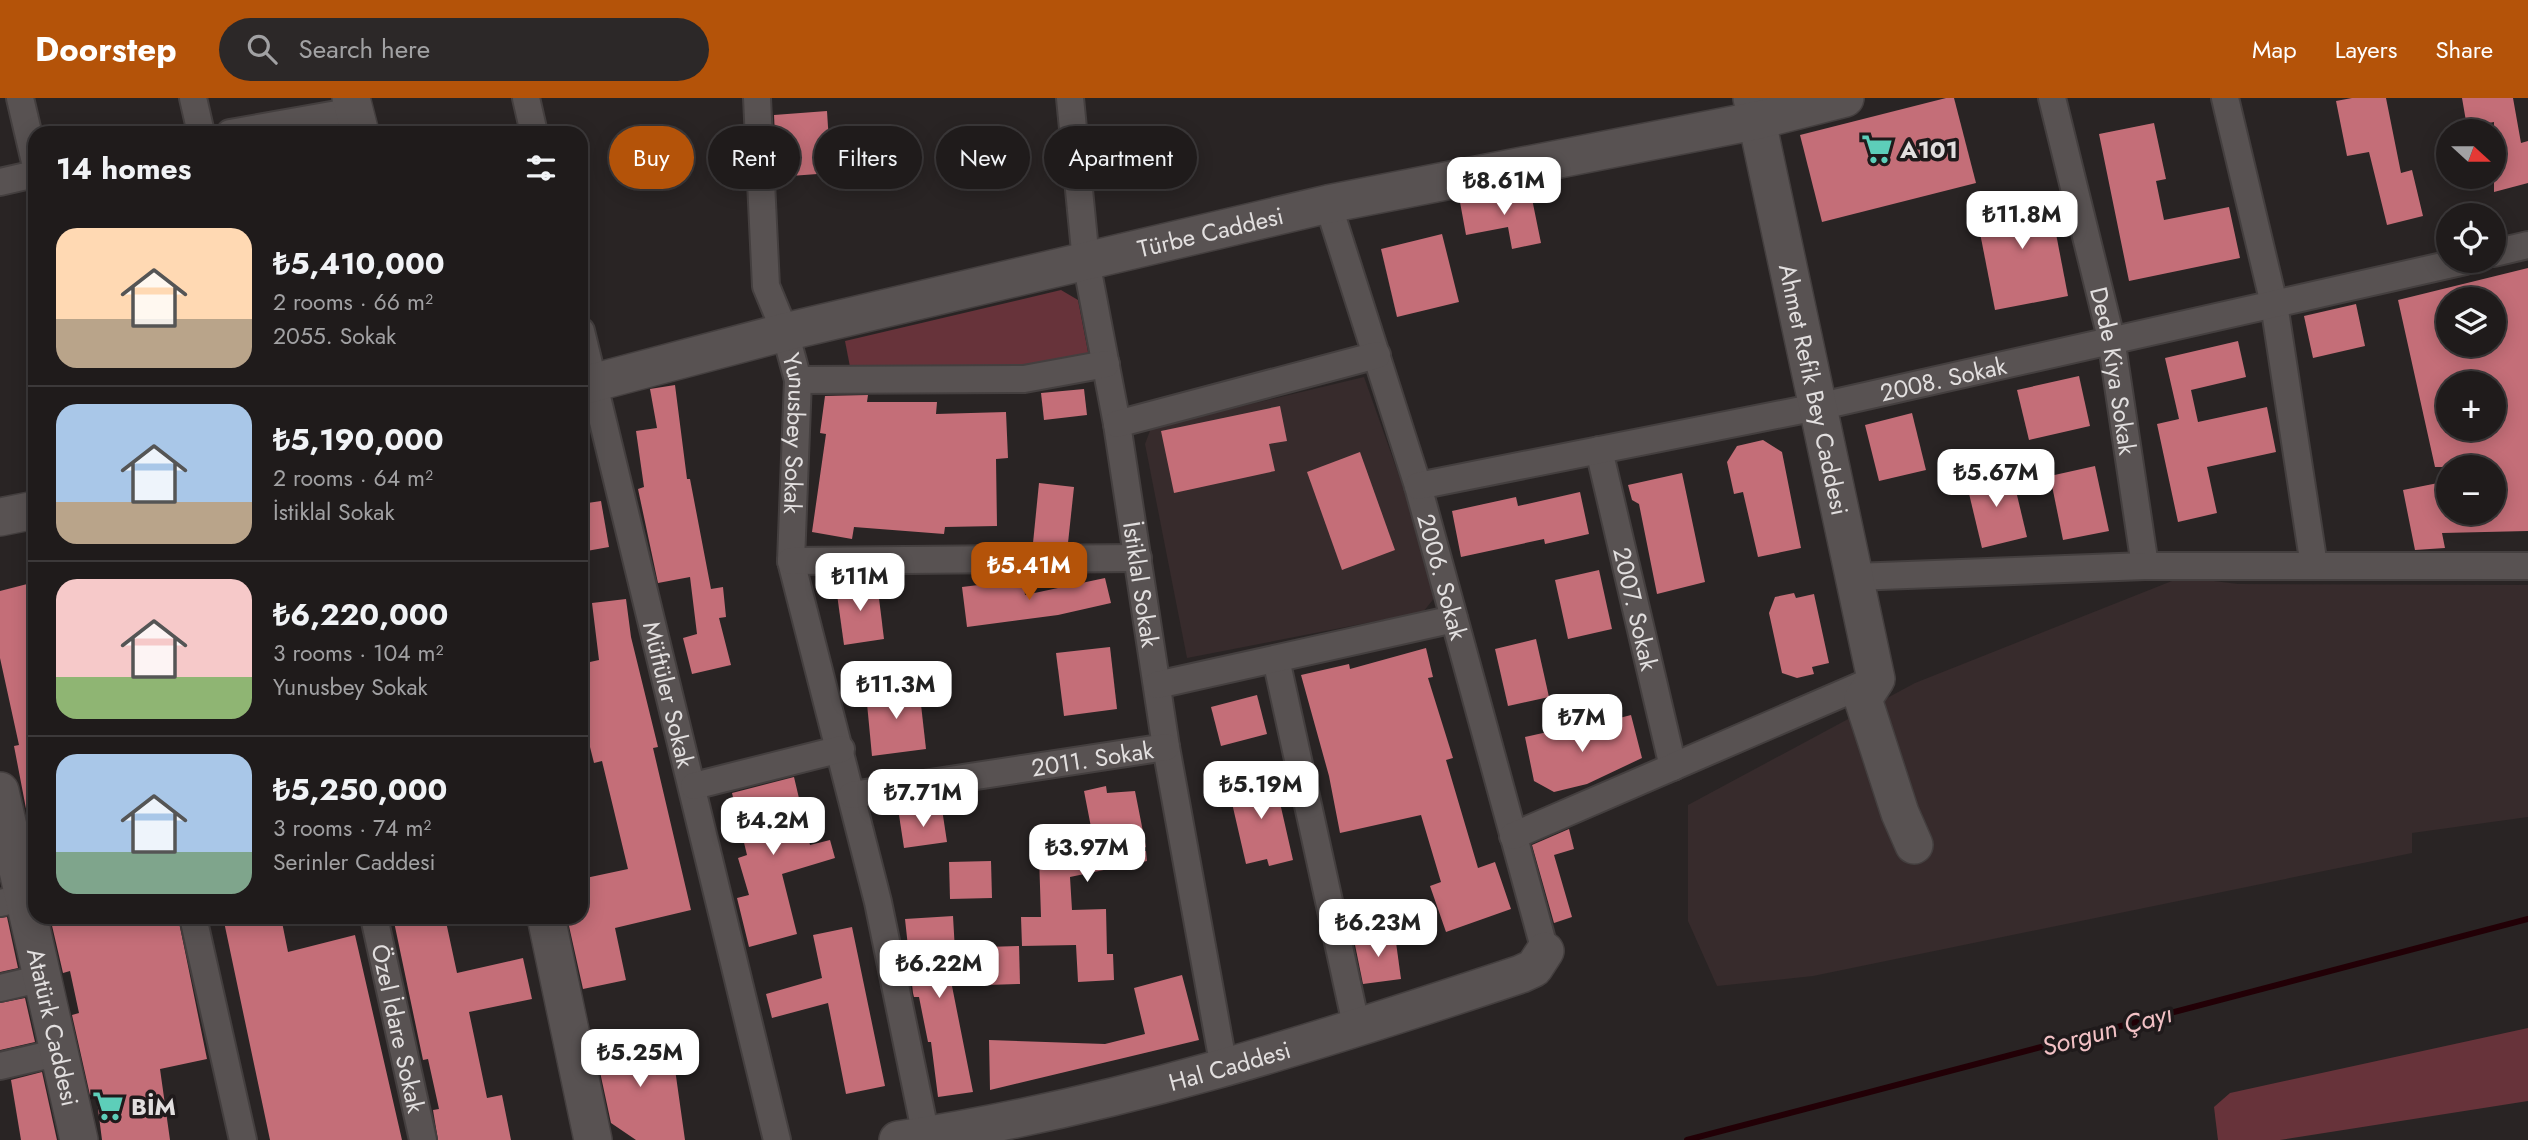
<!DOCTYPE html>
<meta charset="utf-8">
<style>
body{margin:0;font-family:Jost,sans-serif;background:#2c2828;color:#f1f3f6;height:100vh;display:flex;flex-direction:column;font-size:26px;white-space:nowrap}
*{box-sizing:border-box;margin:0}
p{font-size:23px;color:#a1a1a3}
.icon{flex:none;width:38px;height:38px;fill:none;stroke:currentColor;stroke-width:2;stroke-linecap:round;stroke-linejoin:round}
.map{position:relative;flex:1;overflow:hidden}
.details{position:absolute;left:28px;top:28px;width:560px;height:798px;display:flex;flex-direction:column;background:#1f1b1b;border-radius:21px;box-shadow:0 4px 18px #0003,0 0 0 2px #3c393a}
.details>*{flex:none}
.banner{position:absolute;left:609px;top:28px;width:665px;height:63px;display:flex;gap:14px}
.needle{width:46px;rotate:111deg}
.buttons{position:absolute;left:2436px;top:21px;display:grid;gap:14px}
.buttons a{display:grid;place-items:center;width:70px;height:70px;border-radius:50%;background:#1f1b1b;box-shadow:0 4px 18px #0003,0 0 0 2px #3c393a;font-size:35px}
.price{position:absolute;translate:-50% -60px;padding:0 16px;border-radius:14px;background:#fff;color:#222;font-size:23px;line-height:46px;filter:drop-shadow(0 2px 4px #0008)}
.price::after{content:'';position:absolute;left:50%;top:42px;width:21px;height:16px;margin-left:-10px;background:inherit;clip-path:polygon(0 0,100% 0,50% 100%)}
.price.on{background:#b45309;color:#fff}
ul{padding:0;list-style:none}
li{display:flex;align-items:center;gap:21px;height:175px;padding:0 28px}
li+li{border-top:2px solid #3c393a}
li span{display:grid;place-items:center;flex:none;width:196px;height:140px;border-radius:21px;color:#555}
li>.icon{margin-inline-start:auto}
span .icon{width:84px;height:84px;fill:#fffc;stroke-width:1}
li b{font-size:30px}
h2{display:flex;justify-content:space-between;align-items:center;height:84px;padding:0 28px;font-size:30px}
.pill{padding:0 24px;border-radius:32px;background:#1f1b1b;box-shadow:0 4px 18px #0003,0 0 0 2px #3c393a;font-size:24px;line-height:63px}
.pill.on{background:#b45309;color:#fff}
header{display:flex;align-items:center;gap:42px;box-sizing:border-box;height:98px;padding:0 35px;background:#b45309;color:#fff}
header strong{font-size:33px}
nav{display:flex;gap:38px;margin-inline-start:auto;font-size:24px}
.search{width:490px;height:63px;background:#2c2828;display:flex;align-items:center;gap:18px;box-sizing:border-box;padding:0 24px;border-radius:38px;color:#a1a1a3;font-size:26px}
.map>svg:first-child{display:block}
.built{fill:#372b2c}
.green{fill:#67333a}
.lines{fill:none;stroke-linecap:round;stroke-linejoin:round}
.stream{stroke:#220006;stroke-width:6}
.building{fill:#c46e78;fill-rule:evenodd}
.street-casing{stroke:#443f3f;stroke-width:30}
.secondary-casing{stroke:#443f3f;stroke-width:40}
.street{stroke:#585252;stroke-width:26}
.secondary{stroke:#585252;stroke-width:37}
.labels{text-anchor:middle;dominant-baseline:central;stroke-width:7;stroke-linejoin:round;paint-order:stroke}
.poi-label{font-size:24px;font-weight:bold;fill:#e2dfdf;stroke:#1f1a1b;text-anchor:start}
.street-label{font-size:24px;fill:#e2dfdf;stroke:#1f1a1b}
.water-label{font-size:26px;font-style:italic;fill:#f2c1c5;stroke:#1f1a1b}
</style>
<header>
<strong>Doorstep</strong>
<div class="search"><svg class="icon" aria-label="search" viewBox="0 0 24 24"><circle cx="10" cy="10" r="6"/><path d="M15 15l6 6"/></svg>Search here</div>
<nav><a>Map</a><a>Layers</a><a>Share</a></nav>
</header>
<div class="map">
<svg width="2528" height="1042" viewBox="0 0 2528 1042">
<rect width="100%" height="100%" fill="#292424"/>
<g class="built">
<polygon points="1364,279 1440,493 1423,514 1187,560 1145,346 1151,330"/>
<polygon points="2182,479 2238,486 2528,487 2528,719 2412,735 2412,755 1813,878 1717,888 1688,823 1688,707 1915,585"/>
</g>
<g class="green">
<polygon points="1061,192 1078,202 1089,259 1011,271 851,274 845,243"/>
<polygon points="2528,930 2528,1003 2280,1042 2218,1042 2214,1009 2230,995"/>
</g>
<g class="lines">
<polyline class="stream" points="1687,1042 2528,821"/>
</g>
<g class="building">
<polygon points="1946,0 1954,0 1976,85 1822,124 1800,37"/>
<polygon points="2352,0 2386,0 2401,75 2412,72 2423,118 2387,127 2369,54 2347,58 2336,3"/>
<polygon points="2462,0 2513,0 2521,45 2528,43 2528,85 2494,94 2494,24 2467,29"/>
<polygon points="827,13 831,75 777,79 774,17"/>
<polygon points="2154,25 2166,81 2156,83 2164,122 2229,109 2240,160 2129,183 2099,36"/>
<polygon points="1530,91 1541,145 1512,151 1508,129 1466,137 1460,104"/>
<polygon points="2048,94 2068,198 1995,212 1975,109"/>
<polygon points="1442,136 1459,204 1397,219 1381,151"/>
<path d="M2528 170V433L2442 435 2445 450 2415 452 2403 392 2448 383V415H2494V369H2435L2398 202ZM2448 201H2494V247H2448ZM2448 285H2494V331H2448Z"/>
<polygon points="2356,206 2365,248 2313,260 2304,218"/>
<polygon points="2238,243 2246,279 2191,292 2198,324 2267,309 2276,354 2207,369 2217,415 2178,424 2157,326 2179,321 2165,260"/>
<polygon points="2079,278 2090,328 2029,342 2017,292"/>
<polygon points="675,287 687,381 690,381 711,491 723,489 726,519 719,520 731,567 692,576 683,540 697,536 690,479 658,485 638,391 644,389 636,333 657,330 650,291"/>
<polygon points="1084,291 1087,317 1044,322 1041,295"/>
<polygon points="868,297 867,304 937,304 936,316 1006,314 1008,360 996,361 997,428 945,429 944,436 854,429 852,441 812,434 826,336 820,335 825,298"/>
<polygon points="1280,308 1287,343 1269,346 1275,373 1174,395 1161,333"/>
<polygon points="1912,315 1926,372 1879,383 1865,327"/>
<polygon points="1763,342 1782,354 1801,450 1758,459 1743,394 1734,396 1727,364 1737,348"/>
<polygon points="1360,354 1395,452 1342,472 1307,374"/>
<polygon points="2095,368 2109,433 2063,442 2050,378"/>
<polygon points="2011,372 2027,439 1982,450 1966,383"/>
<polygon points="1682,375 1705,484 1657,496 1639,406 1632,402 1628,387"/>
<polygon points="1039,385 1074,389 1068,445 1033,445"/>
<polygon points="1580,394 1589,436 1545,446 1544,441 1461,459 1452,413 1516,399 1518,408"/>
<polygon points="601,403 609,449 581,454 581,406"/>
<polygon points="1599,472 1612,531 1568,541 1555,482"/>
<polygon points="1105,480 1111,505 1058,517 967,529 962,489 1011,483 1011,487 1024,487 1025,497"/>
<polygon points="35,484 35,720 28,721 14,648 19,647 0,560 0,493"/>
<polygon points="877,484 884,541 844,547 836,489"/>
<polygon points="1794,495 1796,500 1814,496 1829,565 1812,569 1814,576 1797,580 1782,575 1769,515 1775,499"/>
<polygon points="626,501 631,539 658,649 653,650 691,812 615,830 626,882 583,891 567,819 581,819 581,781 628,771 602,663 594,665 582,617 589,615 581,583 581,566 599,562 592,505"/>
<polygon points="1536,541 1549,599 1508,608 1495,551"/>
<polygon points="1110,549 1117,611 1064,618 1056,555"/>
<polygon points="1426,550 1433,579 1428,580 1453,660 1446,662 1478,770 1495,764 1511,811 1446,834 1430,788 1441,784 1421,717 1340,735 1329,678 1301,577 1349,566 1350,571"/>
<polygon points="919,589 926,651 872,658 866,595"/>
<polygon points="1257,597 1267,636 1221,648 1211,609"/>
<polygon points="1631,617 1642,660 1587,686 1554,694 1534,683 1525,639 1561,631 1562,635"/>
<polygon points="1273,674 1293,762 1269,768 1267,761 1246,766 1229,692 1250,687 1249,679"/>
<polygon points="794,679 810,747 830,742 835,760 782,776 797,836 749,849 737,800 749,797 738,760 747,757 732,695"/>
<polygon points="1106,688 1107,695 1135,693 1146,749 1132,753 1146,753 1147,763 1070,779 1072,812 1106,811 1107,856 1113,856 1114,882 1078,884 1076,847 1022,848 1021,819 1041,819 1039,758 1096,755 1084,693"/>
<polygon points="942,711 947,744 904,750 899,717"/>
<polygon points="1569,731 1574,751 1554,757 1572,819 1554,825 1532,747"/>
<polygon points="991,763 992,800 950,801 949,764"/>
<polygon points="953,818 955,853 950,854 952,888 973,994 938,999 931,944 928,944 919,899 914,899 913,895 905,821"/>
<polygon points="7,819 18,870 0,874 0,820"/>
<polygon points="50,819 178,819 207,961 160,971 170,1042 102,1042 96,995 90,997 72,917 79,915 70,873 63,875"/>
<polygon points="223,819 281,819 288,854 355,837 402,1042 270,1042"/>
<polygon points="393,819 445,819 457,875 523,860 532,901 469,914 487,1000 502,997 511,1042 438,1042 433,1012 439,1011 428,961 423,962"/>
<polygon points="852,829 885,988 846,996 828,905 772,920 766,896 822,880 813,837"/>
<polygon points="1395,837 1401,881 1363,886 1354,842"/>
<polygon points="1019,848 1020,886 987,887 986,849"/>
<polygon points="1182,877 1199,942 990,992 989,942 1105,946 1145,936 1134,890"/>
<polygon points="25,900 35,944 0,952 0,905"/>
<polygon points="658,934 665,972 675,971 685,1042 636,1042 611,1025 594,946"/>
<polygon points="42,974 57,1042 21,1042 11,982"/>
</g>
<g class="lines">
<defs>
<g id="street">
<polyline points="20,0 35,64"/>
<polyline points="193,0 201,35"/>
<polyline points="526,0 534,35"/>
<path id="s1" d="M757 0 766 188 785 234 798 282 791 463 878 804 926 1038"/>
<path id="s2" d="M1070 0 1086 163 1117 326 1166 649 1224 970"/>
<path id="s3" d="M2052 0 2111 240 2145 468"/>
<polyline points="2225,0 2274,206 2314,468"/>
<polyline points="230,35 354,13"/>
<polyline points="0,84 35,76"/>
<path id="s4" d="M1328 106 1418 388 1545 853"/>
<polyline points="2494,155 2528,147"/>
<path id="s5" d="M581 233 777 1042"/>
<polyline points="798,282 1024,281 1106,266"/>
<polyline points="1117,326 1377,257"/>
<path id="s6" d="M1599 352 1673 669"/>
<path id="s7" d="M1418 388 1817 309 2465 163"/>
<polyline points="791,463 1138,460"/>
<polyline points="1854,479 2145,468 2528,468"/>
<polyline points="1276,561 1357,931"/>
<polyline points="1157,587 1454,521"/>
<polyline points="694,688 841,651"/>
<path id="s8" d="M852 697 1166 649"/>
<polyline points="1513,738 1876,581"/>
<polyline points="0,805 25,799"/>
<polyline points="193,819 243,1042"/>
<path id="s9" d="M374 819 423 1042"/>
<polyline points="0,890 43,880"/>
<polyline points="0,968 60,954"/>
</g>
<g id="secondary">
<polyline points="351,0 360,35"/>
<path id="s10" d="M1752 0 1876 581 1863 601 1900 715 1914 747"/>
<path id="s11" d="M581 288 785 234 1328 106 1759 22 1845 0"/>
<polyline points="0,419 35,412"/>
<path id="s12" d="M0 693 79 1042"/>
<polyline points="546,819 593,1042"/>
<path id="s13" d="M898 1042C1111 1010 1318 944 1521 876L1534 870 1545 853"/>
</g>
</defs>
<use href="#street" class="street-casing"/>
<use href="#secondary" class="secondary-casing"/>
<use href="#street" class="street"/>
<use href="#secondary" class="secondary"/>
</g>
<defs>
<symbol id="supermarket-bare" viewBox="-9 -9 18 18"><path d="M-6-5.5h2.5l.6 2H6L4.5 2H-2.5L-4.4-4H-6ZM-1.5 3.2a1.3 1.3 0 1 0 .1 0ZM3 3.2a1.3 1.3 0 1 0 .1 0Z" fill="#5dceb9" stroke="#1f1a1b" stroke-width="2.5" paint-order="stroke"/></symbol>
</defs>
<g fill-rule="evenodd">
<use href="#supermarket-bare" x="1855" y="29" width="44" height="44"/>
<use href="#supermarket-bare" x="86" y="986" width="44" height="44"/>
</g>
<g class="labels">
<g class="poi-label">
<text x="1900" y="51">A101</text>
<text x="131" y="1008">BİM</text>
</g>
<g class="street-label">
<text stroke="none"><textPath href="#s11" startOffset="648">Türbe Caddesi</textPath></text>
<text stroke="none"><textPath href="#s3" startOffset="280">Dede Kiya Sokak</textPath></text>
<text stroke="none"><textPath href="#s7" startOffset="536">2008. Sokak</textPath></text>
<text stroke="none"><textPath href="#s10" startOffset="298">Ahmet Refik Bey Caddesi</textPath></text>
<text stroke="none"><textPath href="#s1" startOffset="341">Yunusbey Sokak</textPath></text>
<text stroke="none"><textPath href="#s4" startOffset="390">2006. Sokak</textPath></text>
<text stroke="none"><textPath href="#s2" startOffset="492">İstiklal Sokak</textPath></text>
<text stroke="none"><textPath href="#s6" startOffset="163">2007. Sokak</textPath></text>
<text stroke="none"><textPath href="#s5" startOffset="374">Müftüler Sokak</textPath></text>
<text stroke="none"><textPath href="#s8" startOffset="243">2011. Sokak</textPath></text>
<text stroke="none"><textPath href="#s12" startOffset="242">Atatürk Caddesi</textPath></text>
<text stroke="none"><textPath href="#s9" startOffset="114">Özel İdare Sokak</textPath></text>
<text stroke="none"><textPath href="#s13" startOffset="340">Hal Caddesi</textPath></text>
</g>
<g class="water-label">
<text transform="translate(2107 932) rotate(-15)">Sorgun Çayı</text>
</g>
</g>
</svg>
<div class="buttons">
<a><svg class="needle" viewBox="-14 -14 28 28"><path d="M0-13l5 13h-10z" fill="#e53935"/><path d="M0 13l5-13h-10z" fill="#a1a1a3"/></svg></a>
<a><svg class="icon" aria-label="locate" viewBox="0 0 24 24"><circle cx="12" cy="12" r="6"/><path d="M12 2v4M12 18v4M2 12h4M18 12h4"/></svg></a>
<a><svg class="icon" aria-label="layers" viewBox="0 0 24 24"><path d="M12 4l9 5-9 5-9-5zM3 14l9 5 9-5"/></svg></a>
<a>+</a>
<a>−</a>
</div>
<b class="price" style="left:1504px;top:119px">₺8.61M</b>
<b class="price" style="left:2022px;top:153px">₺11.8M</b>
<b class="price" style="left:1996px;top:411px">₺5.67M</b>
<b class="price on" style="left:1029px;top:504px">₺5.41M</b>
<b class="price" style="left:860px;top:515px">₺11M</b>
<b class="price" style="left:896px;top:623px">₺11.3M</b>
<b class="price" style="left:1582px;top:656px">₺7M</b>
<b class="price" style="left:1261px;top:723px">₺5.19M</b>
<b class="price" style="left:923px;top:731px">₺7.71M</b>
<b class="price" style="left:773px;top:759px">₺4.2M</b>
<b class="price" style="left:1087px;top:786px">₺3.97M</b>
<b class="price" style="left:1378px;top:861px">₺6.23M</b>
<b class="price" style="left:939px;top:902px">₺6.22M</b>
<b class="price" style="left:640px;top:991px">₺5.25M</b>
<div class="banner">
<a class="pill on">Buy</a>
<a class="pill">Rent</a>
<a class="pill">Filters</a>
<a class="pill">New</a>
<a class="pill">Apartment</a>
</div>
<section class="details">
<h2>14 homes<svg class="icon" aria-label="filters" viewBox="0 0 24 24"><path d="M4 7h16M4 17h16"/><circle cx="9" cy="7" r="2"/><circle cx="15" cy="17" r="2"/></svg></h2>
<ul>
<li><span style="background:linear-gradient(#ffd9b3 65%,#b9a48a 0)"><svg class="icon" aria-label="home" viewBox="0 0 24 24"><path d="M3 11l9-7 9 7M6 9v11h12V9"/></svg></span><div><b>₺5,410,000</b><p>2 rooms · 66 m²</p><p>2055. Sokak</p></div></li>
<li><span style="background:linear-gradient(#a9c7e8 70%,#b9a48a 0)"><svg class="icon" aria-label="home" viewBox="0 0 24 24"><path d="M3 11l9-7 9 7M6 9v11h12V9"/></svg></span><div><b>₺5,190,000</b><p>2 rooms · 64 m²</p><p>İstiklal Sokak</p></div></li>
<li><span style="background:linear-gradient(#f6c9c9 70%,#8fb573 0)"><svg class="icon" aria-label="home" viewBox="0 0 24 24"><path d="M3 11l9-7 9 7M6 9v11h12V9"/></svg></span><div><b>₺6,220,000</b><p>3 rooms · 104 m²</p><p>Yunusbey Sokak</p></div></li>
<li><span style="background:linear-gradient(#a9c7e8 70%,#7fa58c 0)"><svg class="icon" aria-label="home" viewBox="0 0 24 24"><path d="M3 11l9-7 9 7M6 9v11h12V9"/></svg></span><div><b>₺5,250,000</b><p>3 rooms · 74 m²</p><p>Serinler Caddesi</p></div></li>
</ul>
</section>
</div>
